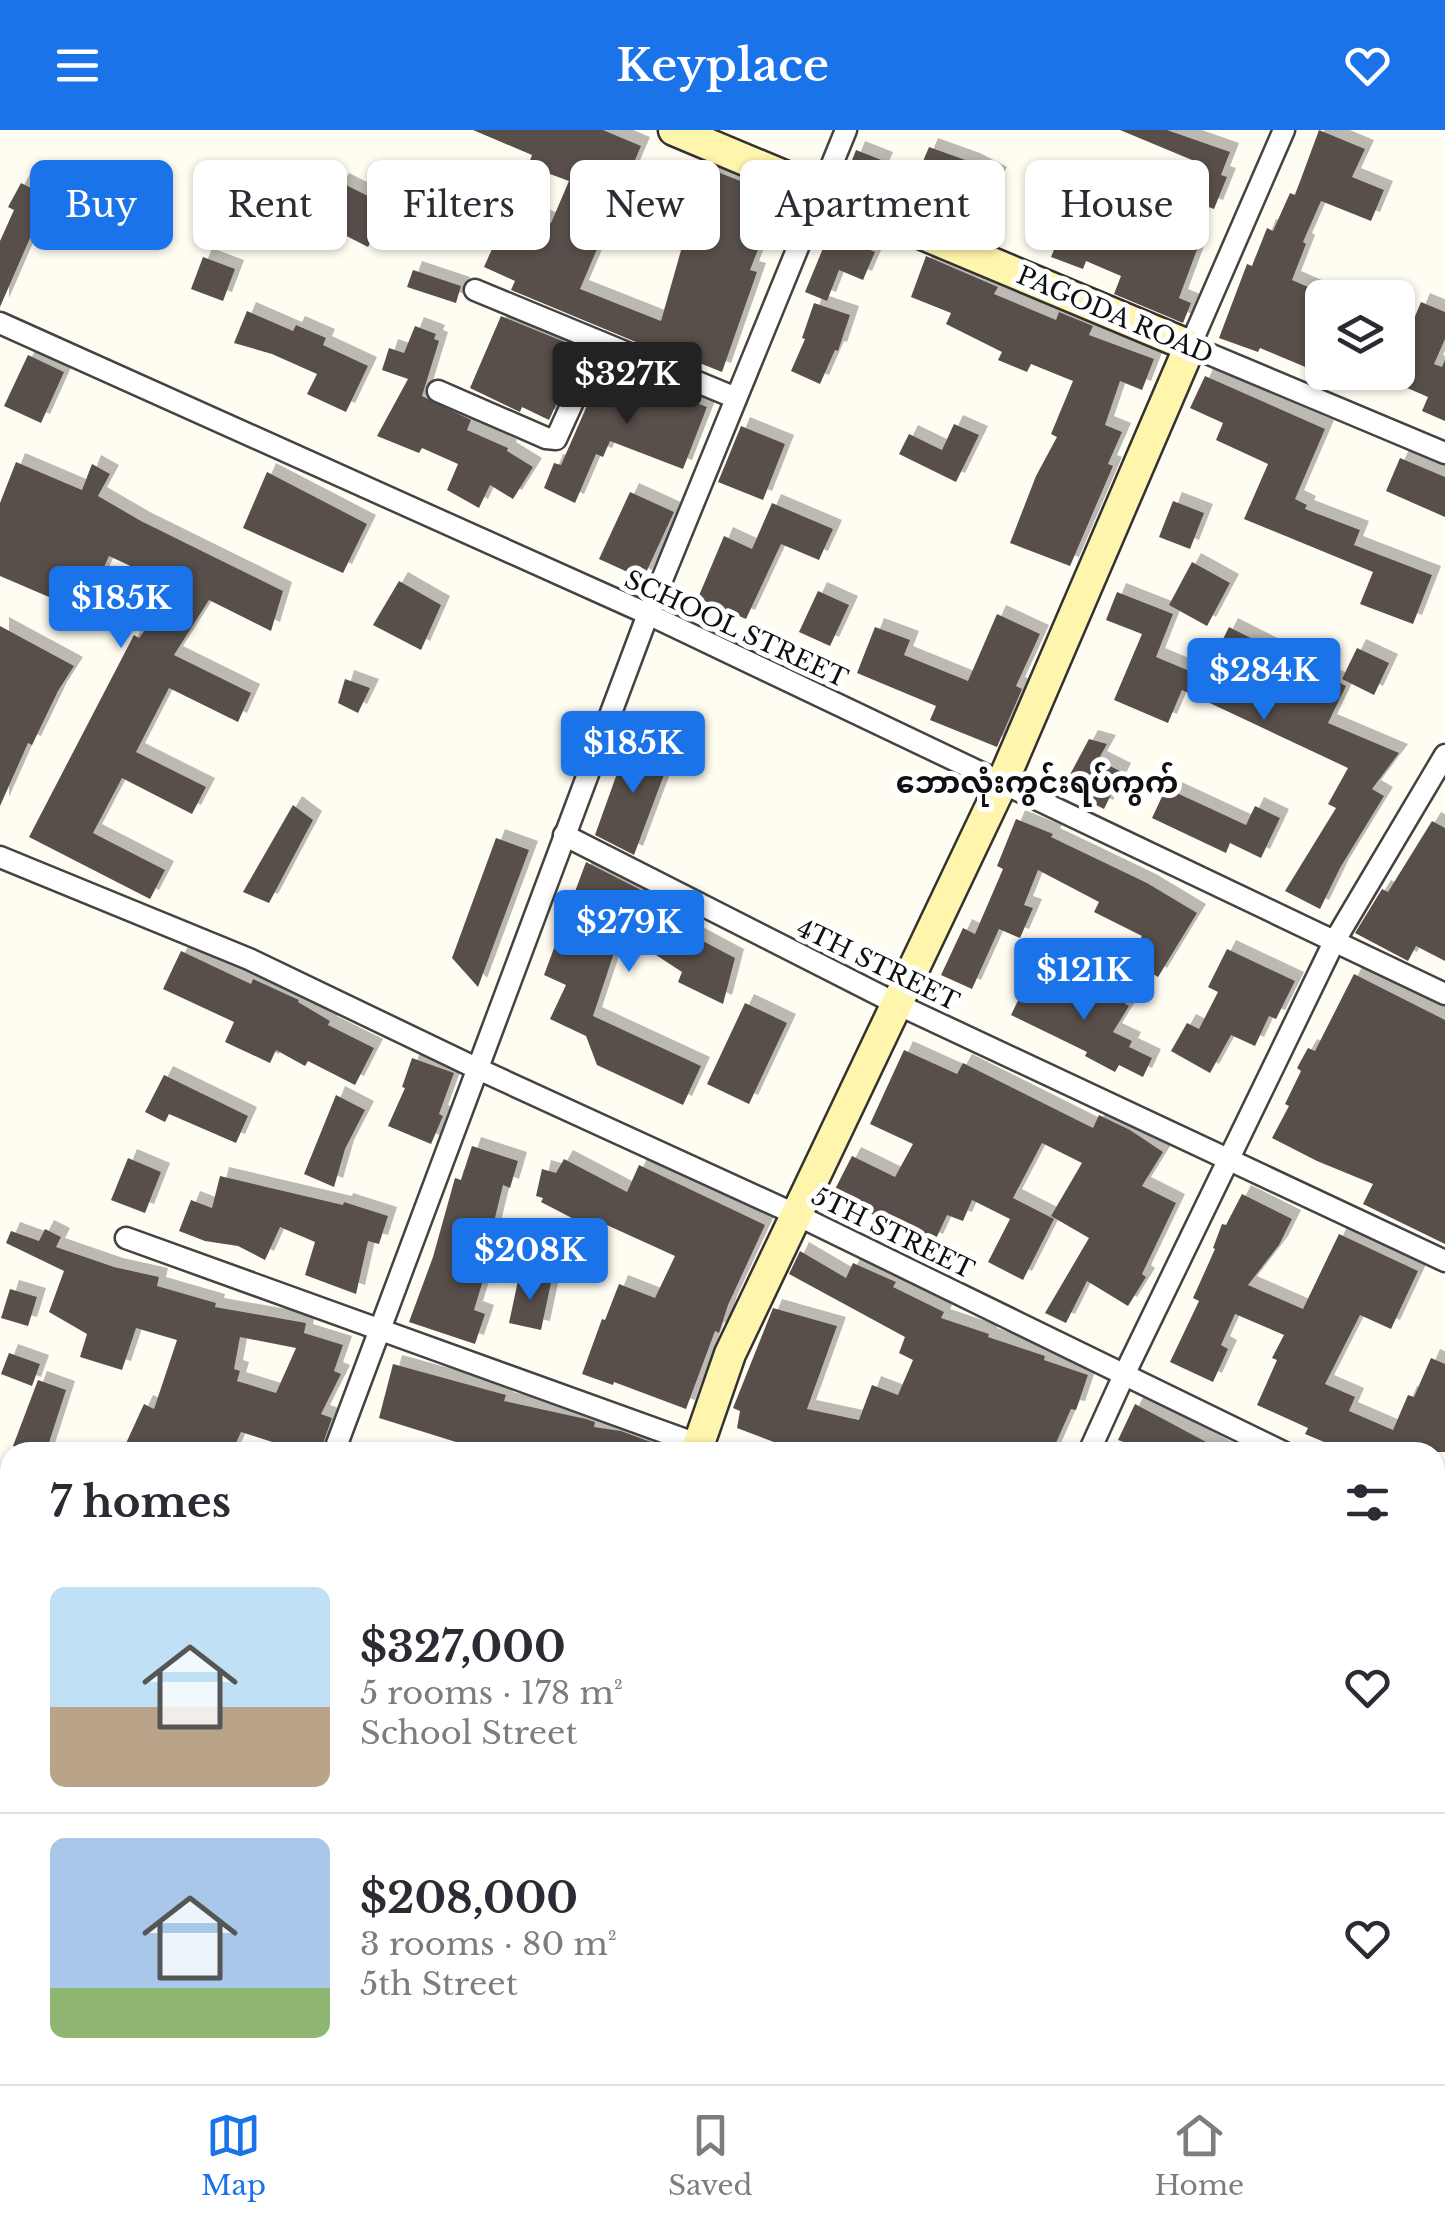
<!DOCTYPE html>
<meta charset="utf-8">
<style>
body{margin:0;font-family:"Libre Baskerville","Noto Sans Myanmar",serif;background:#f7f7f7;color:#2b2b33;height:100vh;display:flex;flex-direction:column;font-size:38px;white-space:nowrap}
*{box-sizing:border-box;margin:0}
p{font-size:32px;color:#7c7c81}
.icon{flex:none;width:55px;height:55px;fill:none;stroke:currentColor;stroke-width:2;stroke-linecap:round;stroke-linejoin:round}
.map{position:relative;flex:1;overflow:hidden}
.drawer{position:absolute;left:0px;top:1312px;width:1445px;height:642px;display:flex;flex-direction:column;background:#fff;border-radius:30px 30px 0 0;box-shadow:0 2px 8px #0004}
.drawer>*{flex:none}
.hud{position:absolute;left:30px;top:30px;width:1385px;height:90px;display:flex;gap:20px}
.buttons{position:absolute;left:1305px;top:150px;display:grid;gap:20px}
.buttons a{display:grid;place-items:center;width:110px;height:110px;border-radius:15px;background:#fff;box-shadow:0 2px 8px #0004;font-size:50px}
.price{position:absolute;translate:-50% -85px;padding:0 22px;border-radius:10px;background:#1a73e8;color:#fff;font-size:32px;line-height:65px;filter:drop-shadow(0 2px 5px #0008)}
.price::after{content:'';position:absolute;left:50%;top:60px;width:30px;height:22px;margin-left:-15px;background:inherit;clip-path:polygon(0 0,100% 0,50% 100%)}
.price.current{background:#222;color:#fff}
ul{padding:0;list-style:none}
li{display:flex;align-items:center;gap:30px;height:250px;padding:0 50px}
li+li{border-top:2px solid #e1e1e2}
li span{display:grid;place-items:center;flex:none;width:280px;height:200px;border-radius:15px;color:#555}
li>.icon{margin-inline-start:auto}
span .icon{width:120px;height:120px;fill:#fffc;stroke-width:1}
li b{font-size:42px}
h2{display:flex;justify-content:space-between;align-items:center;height:120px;padding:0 50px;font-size:42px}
.pill{padding:0 35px;border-radius:15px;background:#fff;box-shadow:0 2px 8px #0004;font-size:35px;line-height:90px}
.pill.current{background:#1a73e8;color:#fff}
header{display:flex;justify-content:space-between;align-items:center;height:130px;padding:0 50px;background:#1a73e8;color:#fff;font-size:45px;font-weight:600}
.tabs{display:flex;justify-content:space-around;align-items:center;height:140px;border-top:2px solid #e1e1e2;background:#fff;font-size:28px;color:#7c7c81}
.tabs a{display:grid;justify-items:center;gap:5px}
.tabs .current{color:#1a73e8}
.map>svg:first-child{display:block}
.building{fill:#58504c;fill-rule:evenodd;filter:url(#shadow)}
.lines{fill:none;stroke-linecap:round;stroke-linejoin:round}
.street-casing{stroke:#434343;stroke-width:25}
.secondary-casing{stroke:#323232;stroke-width:35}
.street{stroke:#fff;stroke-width:20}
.secondary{stroke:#fff5ad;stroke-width:30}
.labels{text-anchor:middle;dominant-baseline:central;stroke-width:10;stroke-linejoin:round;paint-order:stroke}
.street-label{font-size:25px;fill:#101010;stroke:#fff}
.quarter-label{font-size:30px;font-weight:bold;fill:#101010;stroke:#fff}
</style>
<header><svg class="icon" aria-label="menu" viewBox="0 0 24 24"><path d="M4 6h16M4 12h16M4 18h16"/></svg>Keyplace<svg class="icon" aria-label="heart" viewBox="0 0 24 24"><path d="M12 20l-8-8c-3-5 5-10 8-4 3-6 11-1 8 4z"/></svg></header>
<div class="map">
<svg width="1445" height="1954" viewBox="0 0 1445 1954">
<defs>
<filter id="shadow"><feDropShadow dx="9" dy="-9" stdDeviation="0" flood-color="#0004"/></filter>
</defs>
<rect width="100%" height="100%" fill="#fffcf2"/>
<g class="building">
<polygon points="473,0 603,0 641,16 580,159 661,191 689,92 710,39 779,66 750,140 757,142 722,242 662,218 660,222 511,160 515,151 484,137 511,76 551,93 569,51 528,36 532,25"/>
<polygon points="1120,0 1167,0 1230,22 1221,45 1227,47 1214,79 1177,65 1192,30"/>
<polygon points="1319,0 1365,19 1352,47 1384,60 1371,91 1321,71 1303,112 1306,114 1292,150 1322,163 1322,244 1260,218 1258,222 1219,208 1247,134 1252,136 1267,98 1273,101 1290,63 1295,65"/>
<polygon points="929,17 971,32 998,46 975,86 949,71 960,52 921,36"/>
<polygon points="856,20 884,31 871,62 844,51"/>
<polygon points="340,52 388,76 368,117 319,92"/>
<polygon points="21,53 51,68 37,92 0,177 0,111 14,80 8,77"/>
<polygon points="1066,90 1136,117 1144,97 1198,117 1179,168 1191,173 1183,193 1114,164 1121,146 1086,131 1083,139 1051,127"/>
<polygon points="833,94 854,103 850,112 875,122 863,150 839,140 827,171 805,162"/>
<polygon points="926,126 998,157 994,164 1056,190 1059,182 1093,196 1089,205 1154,229 1142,260 1120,251 1105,295 1122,302 1108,334 1113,336 1070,436 1010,413 1036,346 1057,307 1051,304 1073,251 1031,234 1027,242 998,230 1002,222 946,194 951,183 911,167"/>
<polygon points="203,127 235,139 223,171 191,159"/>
<polygon points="413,140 461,156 456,173 407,157"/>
<polygon points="1421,172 1445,182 1445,209 1434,234 1442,237 1445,230 1445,291 1422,281 1428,267 1398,254 1398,227"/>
<polygon points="814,173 850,185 838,221 835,220 820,254 791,241 805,209 802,208"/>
<polygon points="247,181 293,201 296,195 326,208 323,215 368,236 346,282 307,264 317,244 272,224 234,213"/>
<polygon points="501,186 582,219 549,290 522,277 520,282 470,258"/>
<polygon points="415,196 436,204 434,209 439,211 422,266 471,290 467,300 508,318 507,321 533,337 513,369 490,355 479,378 447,360 458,334 422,318 419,323 377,306 408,249 382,240 389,218 404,223"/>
<polygon points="28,225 64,242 41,293 4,276"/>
<polygon points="607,230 647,246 644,253 707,277 683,339 610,311 603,327 596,324 575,373 544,358 554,333 561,335"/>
<polygon points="1205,246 1325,299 1295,369 1307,375 1305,379 1360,400 1354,415 1432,445 1413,494 1360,474 1373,442 1244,389 1268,334 1216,310 1223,293 1190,278"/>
<polygon points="954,294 979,305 956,352 899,324 909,304 942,320"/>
<polygon points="741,296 785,314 763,370 718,352"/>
<polygon points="1400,328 1445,347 1445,387 1386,361"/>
<polygon points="16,332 82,360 92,334 110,344 98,366 141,391 283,461 271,501 209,470 174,525 251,563 238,592 169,558 136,622 206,657 192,684 122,648 93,703 165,740 150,769 29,707 134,505 139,508 169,468 135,455 139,440 109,426 84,482 0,446 0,373"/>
<polygon points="267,342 367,394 343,443 243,398"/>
<polygon points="630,362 674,382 643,449 599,429"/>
<polygon points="1173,371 1204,383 1190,419 1159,407"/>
<polygon points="772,373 833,399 819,430 781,414 746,489 698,468 724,406 752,419"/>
<polygon points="1192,432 1230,453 1207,496 1169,475"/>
<polygon points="399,451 441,475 421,520 373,495"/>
<polygon points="818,461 849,475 830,516 799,502"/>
<polygon points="1117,462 1173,484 1156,527 1204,547 1229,497 1346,556 1328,593 1399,623 1372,659 1384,666 1340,738 1320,779 1285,761 1336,678 1328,674 1348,638 1182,560 1168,593 1114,570 1142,504 1106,490"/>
<polygon points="997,484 1040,504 1016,556 1022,559 997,617 930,590 936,576 857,543 875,497 910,510 904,525 968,551"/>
<polygon points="0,496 74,536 58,561 32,615 28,613 0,676"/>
<polygon points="1357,518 1389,533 1374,565 1342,549"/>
<polygon points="345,549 370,558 358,583 338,573"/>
<polygon points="1089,609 1107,614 1098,630 1122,642 1104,679 1080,667 1083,661 1066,652"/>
<polygon points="629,610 671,626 634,725 595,705"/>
<polygon points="1166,658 1246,695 1255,676 1280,688 1261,728 1230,713 1226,723 1152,688"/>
<polygon points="293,675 313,690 269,773 243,762"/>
<polygon points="1016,689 1053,704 1051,707 1147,753 1197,783 1158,847 1129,829 1142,806 1094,782 1099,772 1038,740 1024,775 1033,778 1020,808 999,799 972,859 941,845 963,798 975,804 1003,739 997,736"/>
<polygon points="1432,691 1445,698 1445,831 1416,816 1408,831 1355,803 1382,759 1388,762"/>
<polygon points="496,708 529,720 478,857 452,828"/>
<polygon points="586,732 696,788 688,803 735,828 723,874 678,852 682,842 621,802 593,886 701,936 683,975 597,935 586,906 550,889 566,855 544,845"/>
<polygon points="1227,819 1295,851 1276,889 1269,886 1255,916 1231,905 1210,943 1171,921 1187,893 1199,899 1218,862 1208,857"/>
<polygon points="181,821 251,854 253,849 299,870 298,872 330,891 328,895 374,918 355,955 308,931 305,936 276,920 270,933 225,912 234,892 163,859"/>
<polygon points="1073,843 1104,857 1103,860 1129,876 1113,902 1132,911 1129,917 1152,928 1143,947 1119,935 1115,942 1085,926 1087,922 1011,885 1025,856 1059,872"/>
<polygon points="1354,844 1445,890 1445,1114 1363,1074 1373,1054 1317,1031 1272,1008 1289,976 1285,974 1301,941 1297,938 1308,918 1315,921"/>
<polygon points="745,873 787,893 749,974 707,954"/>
<polygon points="904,920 957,944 963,933 1093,998 1099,985 1130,1000 1163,1022 1142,1056 1176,1073 1142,1144 1146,1147 1128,1176 1087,1151 1066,1193 1045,1183 1089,1108 1051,1086 1082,1033 1042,1013 1013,1068 1054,1089 1023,1150 988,1132 1010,1089 972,1070 963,1091 947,1085 934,1113 869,1083 866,1087 830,1069 852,1026 895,1047 913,1014 870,994"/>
<polygon points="412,928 454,943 439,984 443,986 431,1014 388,996 405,958 402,957"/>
<polygon points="164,945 248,986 236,1013 169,984 165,992 145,982"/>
<polygon points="336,965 365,980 345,1019 334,1057 304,1044"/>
<polygon points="472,1016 518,1031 510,1058 503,1055 492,1100 498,1101 474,1180 485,1184 475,1214 409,1192 433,1127 455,1048 461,1050"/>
<polygon points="128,1028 161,1042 145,1083 111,1070"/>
<polygon points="564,1029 627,1062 639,1035 765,1095 728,1175 719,1203 715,1201 686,1279 614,1252 613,1255 582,1244 602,1189 605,1190 619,1154 655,1168 675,1126 598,1091 593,1099 541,1072 543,1068 536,1066 542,1039 556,1043"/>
<polygon points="220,1046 343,1075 344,1072 388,1086 379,1114 368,1111 356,1164 305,1145 315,1112 280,1097 265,1130 238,1116 205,1111 179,1101 191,1070 212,1078"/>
<polygon points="1242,1064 1292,1089 1279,1115 1248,1155 1303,1179 1339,1104 1418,1141 1391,1199 1360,1185 1325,1254 1355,1267 1349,1281 1393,1300 1408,1265 1414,1267 1431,1228 1445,1234 1445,1322 1348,1322 1305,1304 1308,1298 1257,1275 1277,1230 1272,1228 1284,1205 1235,1184 1221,1215 1228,1219 1213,1252 1170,1232 1199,1171 1193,1168 1215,1119 1213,1118 1222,1094 1226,1095"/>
<path d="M45 1099 61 1107 56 1117 114 1137 159 1147 157 1156 216 1173 215 1177 306 1193 304 1203 343 1215 334 1241 341 1244 321 1284 332 1288 320 1322H283L285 1316 241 1302 232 1322H122L144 1274 154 1279 177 1210 136 1198 122 1240 80 1227 87 1204 49 1182 64 1141 6 1113 11 1101 39 1111ZM240 1207 296 1218 276 1263 237 1251 240 1241 234 1239Z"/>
<polygon points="800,1121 846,1148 853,1133 896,1152 893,1157 944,1182 941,1188 989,1204 988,1207 1045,1226 1044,1230 1088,1245 1076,1280 1071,1279 1052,1322 786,1322 787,1317 737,1298 740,1281 733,1278 773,1178 837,1196 807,1279 859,1290 872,1255 898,1265 913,1230 899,1223 905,1207 789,1144"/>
<polygon points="519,1146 551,1153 541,1200 509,1193"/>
<polygon points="10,1159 37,1167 28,1196 1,1188"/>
<polygon points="9,1223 40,1234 32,1256 1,1244"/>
<polygon points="393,1234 506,1265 504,1271 586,1289 595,1292 594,1297 621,1301 678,1322 511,1322 456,1312 379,1288"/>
<polygon points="38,1250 66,1260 46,1322 25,1322 13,1316"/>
<polygon points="1135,1274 1225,1322 1152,1322 1118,1310"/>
</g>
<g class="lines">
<defs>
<g id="street">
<polyline points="1284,0 1190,216 1445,323"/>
<polyline points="475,160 736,268"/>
<polyline points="0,193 648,484 1445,864"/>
<polyline points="438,261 546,308 556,309 600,212"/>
<polyline points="564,705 897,874 1445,1131"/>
<polyline points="0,727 249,829 476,938 797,1085 1283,1322"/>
<polyline points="126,1108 697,1314"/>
<polyline points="334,1322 648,484 846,0"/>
<polyline points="1089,1322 1124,1245 1334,812 1445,625"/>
<polyline points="1435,1391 1445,1395"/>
<polyline points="0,1411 10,1415"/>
<polyline points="1435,1465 1445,1440"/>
<polyline points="1435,1624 1445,1625"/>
<polyline points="1435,1868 1445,1869"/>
<polyline points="112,1954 115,1945"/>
<polyline points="985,1954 986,1945"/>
<polyline points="1350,1954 1351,1945"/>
</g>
<g id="secondary">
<polyline points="674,0 1190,216 1002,653 730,1224 696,1322"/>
<polyline points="621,1954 622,1945"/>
</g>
</defs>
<use href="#street" class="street-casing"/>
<use href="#secondary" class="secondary-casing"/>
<use href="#street" class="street"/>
<use href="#secondary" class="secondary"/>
</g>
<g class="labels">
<g class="street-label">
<text transform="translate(1115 185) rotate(23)">PAGODA ROAD</text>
<text transform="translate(736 499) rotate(25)">SCHOOL STREET</text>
<text transform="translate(878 835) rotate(26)">4TH STREET</text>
<text transform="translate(893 1103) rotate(26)">5TH STREET</text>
</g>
<g class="quarter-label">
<text x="1037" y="652">ဘောလုံးကွင်းရပ်ကွက်</text>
</g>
</g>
</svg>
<div class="buttons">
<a><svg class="icon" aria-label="layers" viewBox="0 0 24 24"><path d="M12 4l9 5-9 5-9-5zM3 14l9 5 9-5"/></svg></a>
</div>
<b class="price current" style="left:627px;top:297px">$327K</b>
<b class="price" style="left:121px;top:521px">$185K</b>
<b class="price" style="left:1264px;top:593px">$284K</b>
<b class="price" style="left:633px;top:666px">$185K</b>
<b class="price" style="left:629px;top:845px">$279K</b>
<b class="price" style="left:1084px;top:893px">$121K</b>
<b class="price" style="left:530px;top:1173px">$208K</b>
<div class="hud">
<a class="pill current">Buy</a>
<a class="pill">Rent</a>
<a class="pill">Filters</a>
<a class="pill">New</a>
<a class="pill">Apartment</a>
<a class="pill">House</a>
</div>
<section class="drawer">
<h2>7 homes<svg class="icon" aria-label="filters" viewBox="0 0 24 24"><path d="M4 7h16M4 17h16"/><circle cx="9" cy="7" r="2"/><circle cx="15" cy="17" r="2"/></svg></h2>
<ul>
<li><span style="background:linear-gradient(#bfe0f5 60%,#b9a48a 0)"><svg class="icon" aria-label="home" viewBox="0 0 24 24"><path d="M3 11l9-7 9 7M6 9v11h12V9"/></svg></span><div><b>$327,000</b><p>5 rooms · 178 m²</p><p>School Street</p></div><svg class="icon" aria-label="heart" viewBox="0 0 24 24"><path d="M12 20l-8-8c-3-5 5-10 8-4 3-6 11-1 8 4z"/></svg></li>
<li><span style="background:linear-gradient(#a9c7e8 75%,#8fb573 0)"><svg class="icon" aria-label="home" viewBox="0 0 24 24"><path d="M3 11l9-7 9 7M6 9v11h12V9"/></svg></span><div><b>$208,000</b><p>3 rooms · 80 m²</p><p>5th Street</p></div><svg class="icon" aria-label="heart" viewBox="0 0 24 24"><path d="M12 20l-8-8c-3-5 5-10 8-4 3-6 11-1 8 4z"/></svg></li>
</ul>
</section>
</div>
<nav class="tabs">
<a class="current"><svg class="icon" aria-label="map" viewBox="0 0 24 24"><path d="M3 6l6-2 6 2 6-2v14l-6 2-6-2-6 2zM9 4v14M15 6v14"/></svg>Map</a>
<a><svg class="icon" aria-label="saved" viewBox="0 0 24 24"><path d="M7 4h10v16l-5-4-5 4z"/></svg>Saved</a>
<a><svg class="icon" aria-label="home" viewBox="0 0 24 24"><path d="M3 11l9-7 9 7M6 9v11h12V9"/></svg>Home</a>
</nav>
